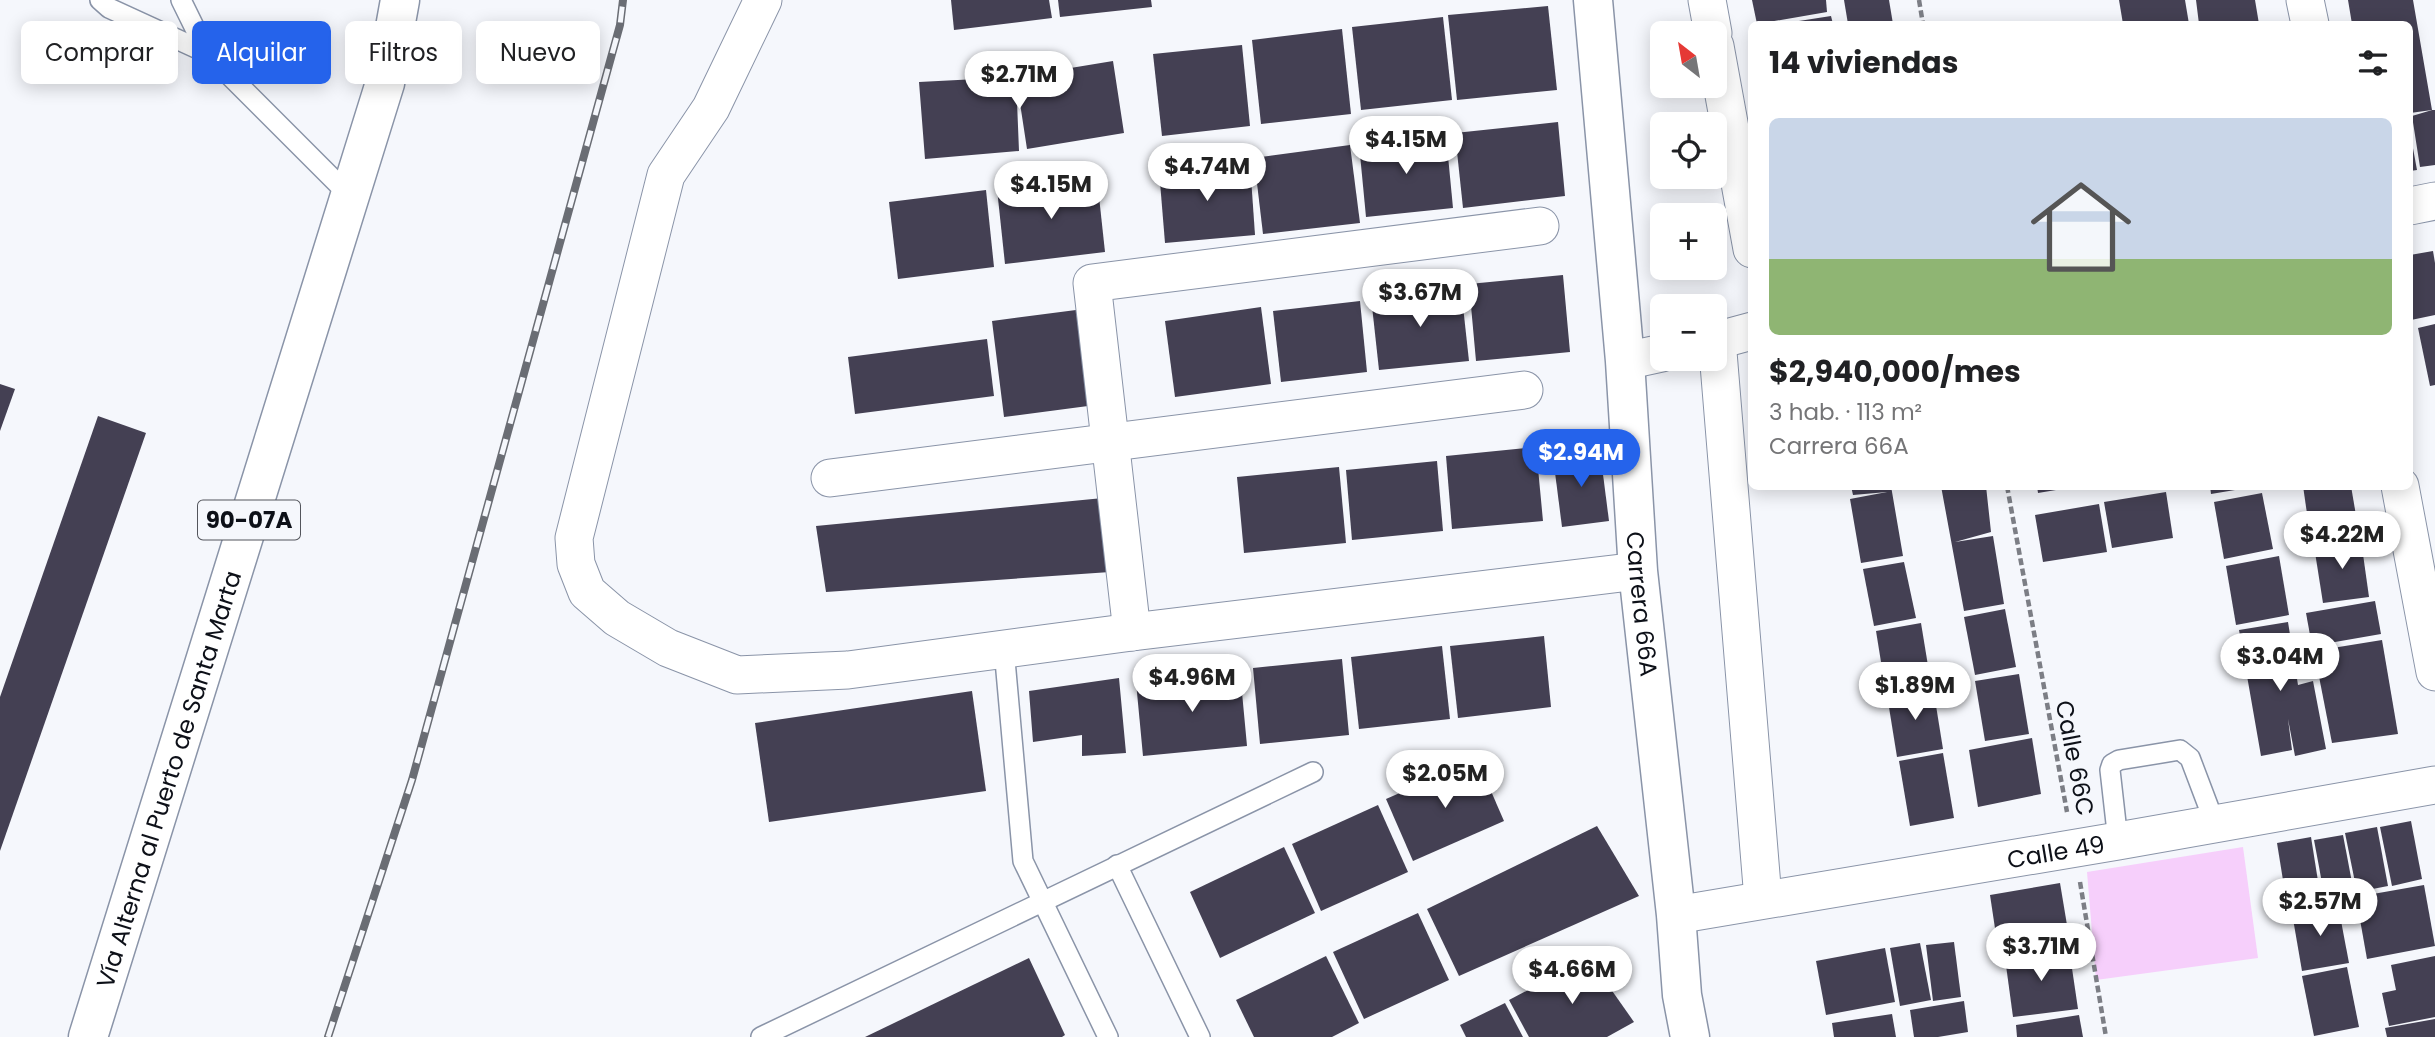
<!DOCTYPE html>
<html lang="es">
<meta charset="utf-8">
<style>
body{margin:0;font-family:Poppins,sans-serif;background:#f6f6f6;color:#202124;height:100vh;display:flex;flex-direction:column;font-size:26px;white-space:nowrap}
*{box-sizing:border-box;margin:0}
p{font-size:23px;color:#757577}
.icon{flex:none;width:38px;height:38px;fill:none;stroke:currentColor;stroke-width:2;stroke-linecap:round;stroke-linejoin:round}
.map{position:relative;flex:1;overflow:hidden}
.details{position:absolute;left:1748px;top:21px;width:665px;height:469px;display:flex;flex-direction:column;background:#fff;border-radius:10px;box-shadow:0 4px 18px #0003}
.details>*{flex:none}
.banner{position:absolute;left:21px;top:21px;width:665px;height:63px;display:flex;gap:14px}
.needle{width:46px;rotate:329deg}
.buttons{position:absolute;left:1650px;top:21px;display:grid;gap:14px}
.buttons a{display:grid;place-items:center;width:77px;height:77px;border-radius:10px;background:#fff;box-shadow:0 4px 18px #0003;font-size:35px}
.price{position:absolute;translate:-50% -60px;padding:0 16px;border-radius:24px;background:#fff;color:#222;font-size:23px;line-height:46px;filter:drop-shadow(0 2px 4px #0008)}
.price::after{content:'';position:absolute;left:50%;top:42px;width:21px;height:16px;margin-left:-10px;background:inherit;clip-path:polygon(0 0,100% 0,50% 100%)}
.price.active{background:#2563eb;color:#fff}
ul{padding:0;list-style:none}
li{display:grid;align-content:center;gap:14px;height:371px;padding:0 21px}
li+li{border-top:2px solid #e0e0e0}
li span{display:grid;place-items:center;height:217px;border-radius:10px;color:#555}
li>.icon{margin-inline-start:auto}
span .icon{width:126px;height:126px;fill:#fffc;stroke-width:1}
li b{font-size:30px}
h2{display:flex;justify-content:space-between;align-items:center;height:84px;padding:0 21px;font-size:30px}
.tag{padding:0 24px;border-radius:10px;background:#fff;box-shadow:0 4px 18px #0003;font-size:24px;line-height:63px}
.tag.active{background:#2563eb;color:#fff}
.map>svg:first-child{display:block}
.green{fill:#f6cffb}
.building{fill:#444053}
.lines{fill:none;stroke-linecap:round;stroke-linejoin:round}
.lane-casing{stroke:#8a94a8;stroke-width:22}
.street-casing{stroke:#8a94a8;stroke-width:39}
.secondary-casing{stroke:#8a94a8;stroke-width:41}
.primary-casing{stroke:#8a94a8;stroke-width:41}
.path{stroke:#7c7e85;stroke-width:4.5;stroke-dasharray:7 3.5;stroke-linecap:butt}
.lane{stroke:#fff;stroke-width:19}
.street{stroke:#fff;stroke-width:37}
.secondary{stroke:#fff;stroke-width:38}
.primary{stroke:#fff;stroke-width:38}
.rail-casing{stroke:#6a6d74;stroke-width:8}
.rail{stroke:#f5f7fc;stroke-width:5;stroke-dasharray:16;stroke-linecap:butt}
.labels{text-anchor:middle;dominant-baseline:central;stroke-width:7;stroke-linejoin:round;paint-order:stroke}
.shield{fill:#f5f7fc;stroke:#53555c;stroke-width:2}
.shield-label{font-size:23px;font-weight:bold;fill:#0d1018}
.street-label{font-size:24px;fill:#0d1018;stroke:#f5f7fc}
</style>
<div class="map">
<svg width="2435" height="1037" viewBox="0 0 2435 1037">
<rect width="100%" height="100%" fill="#f5f7fc"/>
<polygon class="green" points="2243,847 2258,958 2096,980 2087,872"/>
<g class="building">
<polygon points="951,0 1049,0 1052,18 954,30"/>
<polygon points="1058,0 1151,0 1152,7 1060,17"/>
<polygon points="1752,0 1826,0 1827,12 1757,24"/>
<polygon points="1844,0 1889,0 1893,24 1848,24"/>
<polygon points="2119,0 2185,0 2189,24 2123,24"/>
<polygon points="2196,0 2255,0 2259,24 2199,24"/>
<polygon points="2348,0 2413,0 2432,110 2410,113 2410,24 2352,24"/>
<polygon points="1548,6 1557,90 1457,100 1448,15"/>
<polygon points="1831,16 1833,24 1786,24 1786,23"/>
<polygon points="1443,17 1452,100 1361,110 1352,27"/>
<polygon points="1342,29 1351,114 1261,124 1252,40"/>
<polygon points="1242,45 1250,126 1162,136 1153,54"/>
<polygon points="1113,61 1124,133 1027,149 1016,77 1019,151 925,159 919,82 1016,77"/>
<polygon points="2432,110 2435,110 2435,165 2420,167 2412,116"/>
<polygon points="1558,122 1565,196 1463,208 1455,133"/>
<polygon points="2410,132 2417,170 2410,171"/>
<polygon points="1446,135 1453,208 1366,217 1359,144"/>
<polygon points="1350,145 1360,223 1263,234 1254,158"/>
<polygon points="1250,163 1255,235 1165,243 1159,170"/>
<polygon points="1097,178 1105,252 1005,264 997,189"/>
<polygon points="986,190 994,267 898,279 889,202"/>
<polygon points="2433,251 2435,263 2435,315 2411,320 2410,255"/>
<polygon points="1563,275 1570,352 1476,361 1469,284"/>
<polygon points="1461,288 1469,361 1379,370 1371,297"/>
<polygon points="1360,301 1367,372 1281,382 1273,311"/>
<polygon points="1261,307 1271,384 1175,397 1165,321"/>
<polygon points="1076,310 1088,406 1004,417 992,321"/>
<polygon points="2435,324 2435,385 2430,386 2418,328"/>
<polygon points="987,339 994,396 855,414 848,357"/>
<polygon points="0,384 15,389 0,431"/>
<polygon points="98,416 146,433 0,851 0,697"/>
<polygon points="1536,447 1543,521 1452,529 1446,456"/>
<polygon points="1600,451 1609,521 1562,527 1553,457"/>
<polygon points="1437,461 1443,531 1352,540 1346,470"/>
<polygon points="1339,467 1346,543 1244,553 1237,477"/>
<polygon points="1851,486 1891,486 1903,556 1861,563 1850,499 1887,492 1853,495"/>
<polygon points="1941,486 1986,486 1991,532 1955,542 1993,536 2004,604 1964,611"/>
<polygon points="2037,486 2068,486 2068,488 2038,493"/>
<polygon points="2210,486 2241,486 2241,489 2211,494"/>
<polygon points="2303,486 2351,486 2359,533 2311,541"/>
<polygon points="2166,492 2173,538 2112,548 2104,502"/>
<polygon points="2262,493 2273,549 2224,559 2214,502"/>
<polygon points="1103,498 1110,572 826,592 816,526"/>
<polygon points="2099,504 2107,552 2043,562 2035,515"/>
<polygon points="2361,540 2369,597 2323,603 2314,546"/>
<polygon points="2279,556 2289,615 2236,625 2226,566"/>
<polygon points="1904,562 1916,618 1874,626 1863,569"/>
<polygon points="2375,601 2381,634 2312,646 2306,613"/>
<polygon points="2005,609 2016,667 1975,675 1964,617"/>
<polygon points="2288,622 2298,685 2313,681 2326,749 2295,756 2288,719 2292,750 2261,756 2239,630"/>
<polygon points="1921,623 1931,684 1886,693 1876,631"/>
<polygon points="1544,636 1551,707 1458,718 1450,646"/>
<polygon points="2382,640 2398,734 2332,743 2314,651"/>
<polygon points="1442,646 1450,719 1359,729 1351,657"/>
<polygon points="1342,659 1349,735 1260,744 1253,668"/>
<polygon points="1240,671 1247,746 1143,756 1136,682"/>
<polygon points="2019,674 2029,734 1985,741 1975,681"/>
<polygon points="1119,678 1126,753 1082,756 1082,735 1033,742 1029,691"/>
<polygon points="1933,687 1943,749 1897,757 1887,695"/>
<polygon points="972,691 986,791 769,822 755,723"/>
<polygon points="2032,738 2041,794 1978,807 1969,750"/>
<polygon points="1943,753 1954,818 1910,826 1899,761"/>
<polygon points="1477,759 1504,821 1413,861 1386,799"/>
<polygon points="1378,805 1408,872 1321,911 1292,844"/>
<polygon points="2411,821 2422,879 2392,886 2380,827"/>
<polygon points="1597,826 1639,896 1459,976 1427,909"/>
<polygon points="2377,827 2388,886 2357,892 2345,833"/>
<polygon points="2343,835 2354,893 2325,899 2314,840"/>
<polygon points="2311,837 2321,900 2287,905 2277,843"/>
<polygon points="1284,847 1315,913 1220,958 1190,892"/>
<polygon points="2060,883 2070,943 1999,955 1990,895"/>
<polygon points="2424,885 2435,946 2367,959 2356,897"/>
<polygon points="2338,905 2349,963 2302,971 2292,913"/>
<polygon points="1418,913 1449,980 1364,1019 1333,952"/>
<polygon points="1954,942 1961,997 1933,1001 1926,945"/>
<polygon points="1920,943 1931,1000 1900,1006 1890,948"/>
<polygon points="1885,948 1895,1002 1826,1015 1816,961"/>
<polygon points="2069,948 2078,1009 2013,1017 2005,958"/>
<polygon points="1326,956 1359,1023 1332,1037 1254,1037 1236,1000"/>
<polygon points="2435,956 2435,1017 2389,1026 2382,993 2396,990 2391,965"/>
<polygon points="1029,958 1065,1035 1062,1037 865,1037"/>
<polygon points="1589,958 1634,1022 1607,1037 1529,1037 1509,1000"/>
<polygon points="2347,967 2359,1027 2314,1036 2302,976"/>
<polygon points="1964,1001 1968,1032 1938,1037 1914,1037 1910,1010"/>
<polygon points="1505,1003 1523,1037 1466,1037 1460,1025"/>
<polygon points="1892,1014 1896,1037 1834,1037 1832,1023"/>
<polygon points="2079,1015 2083,1037 2017,1037 2016,1025"/>
<polygon points="2435,1019 2435,1037 2387,1037 2385,1028"/>
</g>
<g class="lines">
<defs>
<g id="lane">
<polyline points="100,0 109,8 207,53"/>
<polyline points="181,0 207,53 349,195"/>
<polyline points="1004,649 1023,861 1108,1037"/>
<polyline points="2118,841 2110,770 2112,764 2119,760 2180,750 2190,758 2215,824"/>
<polyline points="1117,865 1200,1037"/>
<polyline points="761,1037 1313,772"/>
</g>
<g id="street">
<polyline points="763,0 711,108 666,175 574,538 576,564 587,592 617,618 668,648 737,675 848,670 1132,632 1638,571"/>
<polyline points="1707,0 1713,33"/>
<polyline points="2305,0 2310,24"/>
<polyline points="1715,46 1752,249"/>
<polyline points="2410,206 2435,201"/>
<polyline points="1717,340 1763,899"/>
<polyline points="1715,341 1752,331"/>
<polyline points="1625,361 1662,353"/>
<polyline points="830,478 1524,390"/>
<polyline points="2400,486 2435,672"/>
<polyline points="1132,632 1092,283 1540,226"/>
<path id="s1" d="M1676 915 2118 841 2435 785"/>
</g>
<g id="secondary">
<path id="s2" d="M1593 0 1625 361 1638 571 1676 915 1682 995 1690 1037"/>
</g>
<g id="primary">
<path id="s3" d="M88 1037 385 83 400 0"/>
</g>
</defs>
<use href="#lane" class="lane-casing"/>
<use href="#street" class="street-casing"/>
<use href="#secondary" class="secondary-casing"/>
<use href="#primary" class="primary-casing"/>
<g class="path">
<polyline points="1919,0 1923,24"/>
<polyline points="2007,486 2067,812"/>
<polyline points="2080,882 2106,1037"/>
</g>
<use href="#lane" class="lane"/>
<use href="#street" class="street"/>
<use href="#secondary" class="secondary"/>
<use href="#primary" class="primary"/>
<defs>
<polyline id="rail" points="328,1037 412,780 620,25 623,0"/>
</defs>
<use href="#rail" class="rail-casing"/>
<use href="#rail" class="rail"/>
</g>
<g class="labels">
<rect class="shield" x="198" y="500.5" width="102" height="39" rx="5"/>
<g class="shield-label">
<text x="249" y="520">90-07A</text>
</g>
<g class="street-label">
<text stroke="none"><textPath href="#s2" startOffset="606">Carrera 66A</textPath></text>
<text transform="translate(2075 758) rotate(79)">Calle 66C</text>
<text stroke="none"><textPath href="#s3" startOffset="270">Vía Alterna al Puerto de Santa Marta</textPath></text>
<text stroke="none"><textPath href="#s1" startOffset="385">Calle 49</textPath></text>
</g>
</g>
</svg>
<div class="buttons">
<a><svg class="needle" viewBox="-14 -14 28 28"><path d="M0-13l5 13h-10z" fill="#e53935"/><path d="M0 13l5-13h-10z" fill="#757577"/></svg></a>
<a><svg class="icon" aria-label="locate" viewBox="0 0 24 24"><circle cx="12" cy="12" r="6"/><path d="M12 2v4M12 18v4M2 12h4M18 12h4"/></svg></a>
<a>+</a>
<a>−</a>
</div>
<b class="price" style="left:1019px;top:111px">$2.71M</b>
<b class="price" style="left:1406px;top:176px">$4.15M</b>
<b class="price" style="left:1207px;top:203px">$4.74M</b>
<b class="price" style="left:1051px;top:221px">$4.15M</b>
<b class="price" style="left:1420px;top:329px">$3.67M</b>
<b class="price active" style="left:1581px;top:489px">$2.94M</b>
<b class="price" style="left:2342px;top:571px">$4.22M</b>
<b class="price" style="left:2280px;top:693px">$3.04M</b>
<b class="price" style="left:1192px;top:714px">$4.96M</b>
<b class="price" style="left:1915px;top:722px">$1.89M</b>
<b class="price" style="left:1445px;top:810px">$2.05M</b>
<b class="price" style="left:2320px;top:938px">$2.57M</b>
<b class="price" style="left:2041px;top:983px">$3.71M</b>
<b class="price" style="left:1572px;top:1006px">$4.66M</b>
<div class="banner">
<a class="tag">Comprar</a>
<a class="tag active">Alquilar</a>
<a class="tag">Filtros</a>
<a class="tag">Nuevo</a>
</div>
<section class="details">
<h2>14 viviendas<svg class="icon" aria-label="filters" viewBox="0 0 24 24"><path d="M4 7h16M4 17h16"/><circle cx="9" cy="7" r="2"/><circle cx="15" cy="17" r="2"/></svg></h2>
<ul>
<li><span style="background:linear-gradient(#c9d6e8 65%,#8fb573 0)"><svg class="icon" aria-label="home" viewBox="0 0 24 24"><path d="M3 11l9-7 9 7M6 9v11h12V9"/></svg></span><div><b>$2,940,000/mes</b><p>3 hab. · 113 m²</p><p>Carrera 66A</p></div></li>
</ul>
</section>
</div>
